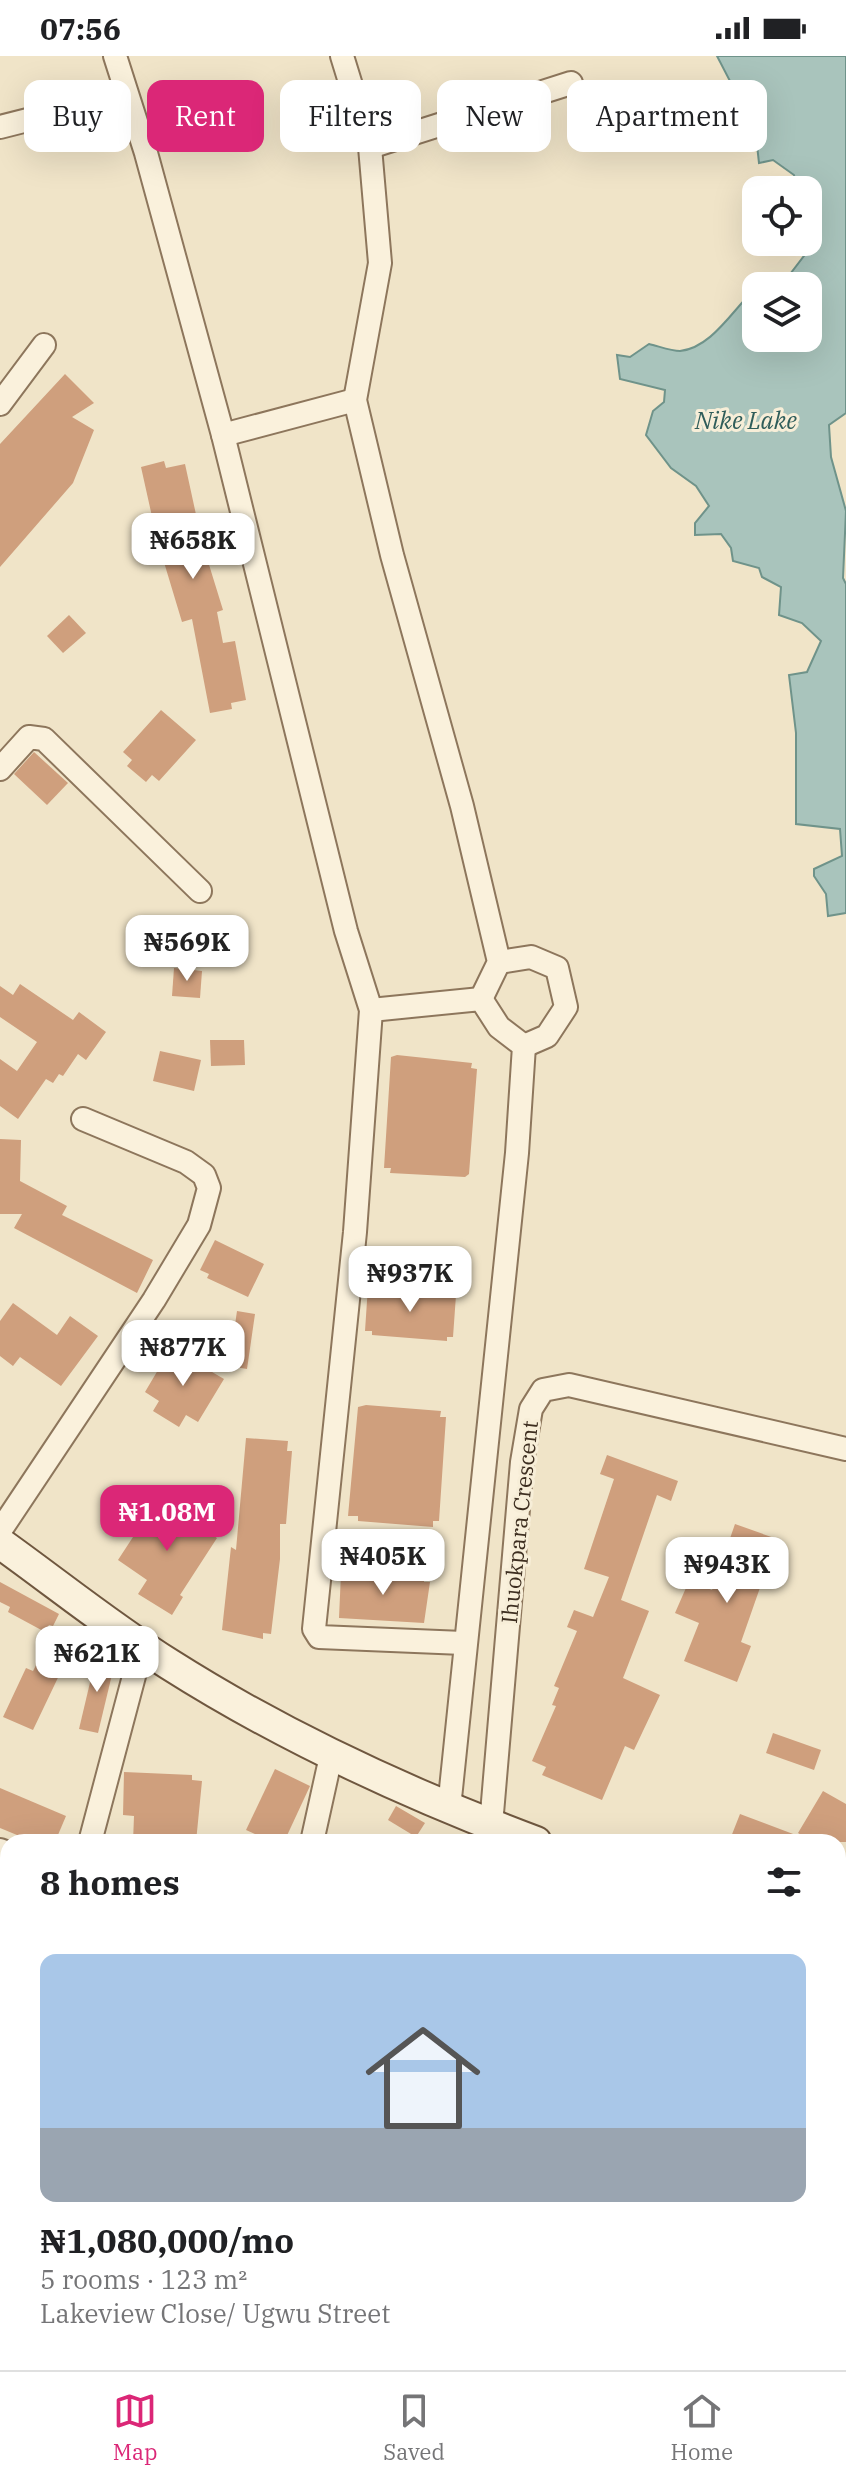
<!DOCTYPE html>
<meta charset="utf-8">
<style>
body{margin:0;font-family:"IBM Plex Serif",serif;background:#f2f2f2;color:#202124;height:100vh;display:flex;flex-direction:column;font-size:30px;white-space:nowrap}
*{box-sizing:border-box;margin:0}
p{font-size:26px;color:#757577}
.icon{flex:none;width:44px;height:44px;fill:none;stroke:currentColor;stroke-width:2;stroke-linecap:round;stroke-linejoin:round}
.map{position:relative;flex:1;overflow:hidden}
.side{position:absolute;left:0px;top:1778px;width:846px;height:536px;display:flex;flex-direction:column;background:#fff;border-radius:24px 24px 0 0;box-shadow:0 8px 32px #0002}
.side>*{flex:none}
.top-card{position:absolute;left:24px;top:24px;width:798px;height:72px;display:flex;gap:16px}
.tools{position:absolute;left:742px;top:120px;display:grid;gap:16px}
.tools a{display:grid;place-items:center;width:80px;height:80px;border-radius:16px;background:#fff;box-shadow:0 8px 32px #0002;font-size:40px}
.price{position:absolute;translate:-50% -68px;padding:0 18px;border-radius:16px;background:#fff;color:#222;font-size:26px;line-height:52px;filter:drop-shadow(0 2px 4px #0008)}
.price::after{content:'';position:absolute;left:50%;top:48px;width:24px;height:18px;margin-left:-12px;background:inherit;clip-path:polygon(0 0,100% 0,50% 100%)}
.price.on{background:#db2777;color:#fff}
ul{padding:0;list-style:none}
li{display:grid;align-content:center;gap:16px;height:424px;padding:0 40px}
li+li{border-top:2px solid #e0e0e0}
li span{display:grid;place-items:center;height:248px;border-radius:16px;color:#555}
li>.icon{margin-inline-start:auto}
span .icon{width:144px;height:144px;fill:#fffc;stroke-width:1}
li b{font-size:34px}
h2{display:flex;justify-content:space-between;align-items:center;height:96px;padding:0 40px;font-size:34px}
.tag{padding:0 28px;border-radius:16px;background:#fff;box-shadow:0 8px 32px #0002;font-size:28px;line-height:72px}
.tag.on{background:#db2777;color:#fff}
.status{display:flex;justify-content:space-between;align-items:center;height:56px;padding:0 40px;background:#fff;direction:ltr}
.status svg{height:22px;fill:currentColor}
.menu{display:flex;justify-content:space-around;align-items:center;height:112px;border-top:2px solid #e0e0e0;background:#fff;font-size:22px;color:#757577}
.menu a{display:grid;justify-items:center;gap:4px}
.menu .on{color:#db2777}
.map>svg:first-child{display:block}
.water{fill:#a9c4bc;stroke:#6f938a;stroke-width:2}
.building{fill:#cf9f7d}
.lines{fill:none;stroke-linecap:round;stroke-linejoin:round}
.street-casing{stroke:#8d765c;stroke-width:26}
.secondary-casing{stroke:#6f573f;stroke-width:34}
.street{stroke:#faf1dc;stroke-width:22}
.secondary{stroke:#faf1dc;stroke-width:30}
.labels{text-anchor:middle;dominant-baseline:central;stroke-width:6;stroke-linejoin:round;paint-order:stroke}
.street-label{font-size:22px;fill:#3d2e20;stroke:#f7eed8}
.water-label{font-size:24px;font-style:italic;fill:#2f5d5a;stroke:#f7eed8}
</style>
<div class="status"><b>07:56</b><svg viewBox="0 0 49 12"><path d="M0 12V9h3v3zM5 12V6h3v6zM10 12V3h3v9zM15 12V0h3v12zM26 1h20v11H26zM47 4h2v5h-2z"/></svg></div>
<div class="map">
<svg width="846" height="2314" viewBox="0 0 846 2314">
<rect width="100%" height="100%" fill="#f0e4c8"/>
<path class="water" d="M717 0H846V357L829 369 831 401 846 455 843 522 846 528V857L828 860 826 838 814 820V813L842 800 840 773 796 768V677L789 619 807 616 821 585 802 567 779 559 781 531 762 521 759 512 733 505 731 492 721 478 695 479V467L709 450 696 430 671 412 646 379 653 355 664 346 665 334 620 323 617 299 630 301 649 288C658 290 671 295 680 295 711 292 732 255 753 235H756V282H808V230H781L810 192 806 186 808 134H797L794 119 773 104 759 107 756 80 743 75 730 25Z"/>
<g class="building">
<polygon points="65,318 94,347 72,361 94,374 73,427 0,511 0,388"/>
<polygon points="164,405 166,412 185,408 202,486 223,554 217,556 223,587 235,585 246,644 231,647 232,653 210,657 192,563 182,566 157,483 141,411"/>
<polygon points="69,559 86,577 63,597 47,580"/>
<polygon points="161,654 196,684 159,725 152,719 146,726 127,710 132,704 123,696"/>
<polygon points="34,696 68,727 47,749 14,718"/>
<polygon points="227,877 230,902 204,905 202,880"/>
<polygon points="174,912 202,915 200,942 172,940"/>
<polygon points="20,928 73,964 79,956 106,976 86,1004 78,998 63,1020 59,1018 53,1027 46,1023 18,1063 0,1050 0,1003 17,1015 37,986 0,961 0,930 13,939"/>
<polygon points="210,984 244,984 245,1009 211,1010"/>
<polygon points="160,995 201,1004 194,1035 153,1025"/>
<polygon points="397,999 472,1007 471,1012 477,1013 469,1118 465,1121 390,1117 391,1112 384,1112 391,1001"/>
<polygon points="0,1083 21,1084 20,1125 67,1150 62,1159 153,1204 137,1237 14,1172 22,1158 0,1158"/>
<polygon points="215,1184 264,1208 248,1241 207,1222 209,1218 200,1214"/>
<polygon points="368,1230 456,1239 453,1281 447,1281 447,1285 372,1279 372,1275 365,1275"/>
<polygon points="13,1247 57,1279 70,1260 98,1280 61,1330 20,1301 13,1310 0,1300 0,1265"/>
<polygon points="237,1255 255,1258 247,1313 229,1310"/>
<polygon points="171,1292 224,1323 198,1366 186,1359 179,1371 153,1355 159,1345 145,1336"/>
<polygon points="366,1349 441,1355 440,1361 446,1361 439,1465 433,1465 433,1471 358,1465 358,1460 348,1460 358,1351"/>
<polygon points="246,1382 288,1385 287,1395 292,1395 286,1468 280,1468 280,1503 271,1578 263,1577 263,1583 222,1574 231,1491 236,1494"/>
<polygon points="607,1399 678,1425 671,1445 657,1439 621,1544 649,1555 623,1622 660,1639 634,1694 625,1690 602,1744 542,1719 546,1711 532,1705 556,1650 552,1649 559,1632 554,1630 577,1575 567,1571 574,1554 593,1561 609,1521 584,1513 614,1423 600,1418"/>
<polygon points="163,1435 182,1447 177,1455 217,1482 180,1539 183,1541 172,1559 138,1538 147,1524 118,1504"/>
<polygon points="735,1468 777,1483 741,1586 751,1590 737,1626 684,1605 699,1567 675,1557 689,1525 712,1534"/>
<polygon points="349,1514 424,1521 424,1526 430,1526 424,1567 339,1562 341,1517"/>
<polygon points="0,1526 59,1558 53,1570 49,1569 45,1576 8,1556 10,1551 0,1546"/>
<polygon points="54,1575 75,1586 33,1674 3,1661 26,1612 33,1615"/>
<polygon points="97,1597 115,1606 98,1677 79,1673"/>
<polygon points="773,1677 821,1694 814,1714 766,1697"/>
<polygon points="275,1713 310,1730 284,1786 272,1786 246,1774"/>
<polygon points="124,1716 192,1719 192,1724 202,1725 196,1786 133,1786 134,1760 123,1759"/>
<polygon points="0,1732 66,1760 55,1786 34,1786 0,1772"/>
<polygon points="823,1735 846,1748 846,1786 729,1786 740,1758 809,1784 798,1777"/>
<polygon points="396,1750 425,1767 416,1781 388,1764"/>
</g>
<g class="lines">
<defs>
<g id="street">
<polyline points="115,0 146,97 223,379 346,875 371,954 355,1176 314,1573 319,1581 463,1587"/>
<polyline points="342,0 370,91 380,207 355,344 392,499 462,750 499,906 481,943"/>
<polyline points="0,71 126,39"/>
<polyline points="370,91 571,27"/>
<polyline points="0,348 44,289"/>
<polyline points="223,379 355,344"/>
<polyline points="0,713 29,681 44,683 200,835"/>
<polyline points="499,906 531,901 557,912 566,951 547,980 524,990"/>
<polyline points="371,954 481,943 499,971 524,990 517,1097 449,1752"/>
<polyline points="0,1475 154,1244 199,1169 209,1132 204,1119 186,1106 83,1063"/>
<polyline points="491,1769 522,1406 531,1353 543,1334 569,1329 846,1393"/>
<polyline points="90,1786 142,1590"/>
<polyline points="312,1786 331,1700"/>
<polyline points="0,1794 8,1797"/>
<polyline points="0,2036 8,2039"/>
<polyline points="0,2090 8,2064"/>
<polyline points="522,2306 526,2314"/>
<polyline points="373,2314 391,2306"/>
</g>
<g id="secondary">
<path d="M0 1487C56 1527 110 1571 169 1608 284 1681 408 1738 536 1786"/>
<polyline points="838,1893 846,1896"/>
</g>
</defs>
<use href="#street" class="street-casing"/>
<use href="#secondary" class="secondary-casing"/>
<use href="#street" class="street"/>
<use href="#secondary" class="secondary"/>
</g>
<g class="labels">
<g class="street-label">
<text transform="translate(519 1466) rotate(-84)">Ihuokpara Crescent</text>
</g>
<g class="water-label">
<text x="746" y="364">Nike Lake</text>
</g>
</g>
</svg>
<div class="tools">
<a><svg class="icon" aria-label="locate" viewBox="0 0 24 24"><circle cx="12" cy="12" r="6"/><path d="M12 2v4M12 18v4M2 12h4M18 12h4"/></svg></a>
<a><svg class="icon" aria-label="layers" viewBox="0 0 24 24"><path d="M12 4l9 5-9 5-9-5zM3 14l9 5 9-5"/></svg></a>
</div>
<b class="price" style="left:193px;top:525px">₦658K</b>
<b class="price" style="left:187px;top:927px">₦569K</b>
<b class="price" style="left:410px;top:1258px">₦937K</b>
<b class="price" style="left:183px;top:1332px">₦877K</b>
<b class="price on" style="left:167px;top:1497px">₦1.08M</b>
<b class="price" style="left:383px;top:1541px">₦405K</b>
<b class="price" style="left:727px;top:1549px">₦943K</b>
<b class="price" style="left:97px;top:1638px">₦621K</b>
<div class="top-card">
<a class="tag">Buy</a>
<a class="tag on">Rent</a>
<a class="tag">Filters</a>
<a class="tag">New</a>
<a class="tag">Apartment</a>
</div>
<section class="side">
<h2>8 homes<svg class="icon" aria-label="filters" viewBox="0 0 24 24"><path d="M4 7h16M4 17h16"/><circle cx="9" cy="7" r="2"/><circle cx="15" cy="17" r="2"/></svg></h2>
<ul>
<li><span style="background:linear-gradient(#a9c7e8 70%,#9aa5b1 0)"><svg class="icon" aria-label="home" viewBox="0 0 24 24"><path d="M3 11l9-7 9 7M6 9v11h12V9"/></svg></span><div><b>₦1,080,000/mo</b><p>5 rooms · 123 m²</p><p>Lakeview Close/ Ugwu Street</p></div></li>
</ul>
</section>
</div>
<nav class="menu">
<a class="on"><svg class="icon" aria-label="map" viewBox="0 0 24 24"><path d="M3 6l6-2 6 2 6-2v14l-6 2-6-2-6 2zM9 4v14M15 6v14"/></svg>Map</a>
<a><svg class="icon" aria-label="saved" viewBox="0 0 24 24"><path d="M7 4h10v16l-5-4-5 4z"/></svg>Saved</a>
<a><svg class="icon" aria-label="home" viewBox="0 0 24 24"><path d="M3 11l9-7 9 7M6 9v11h12V9"/></svg>Home</a>
</nav>
